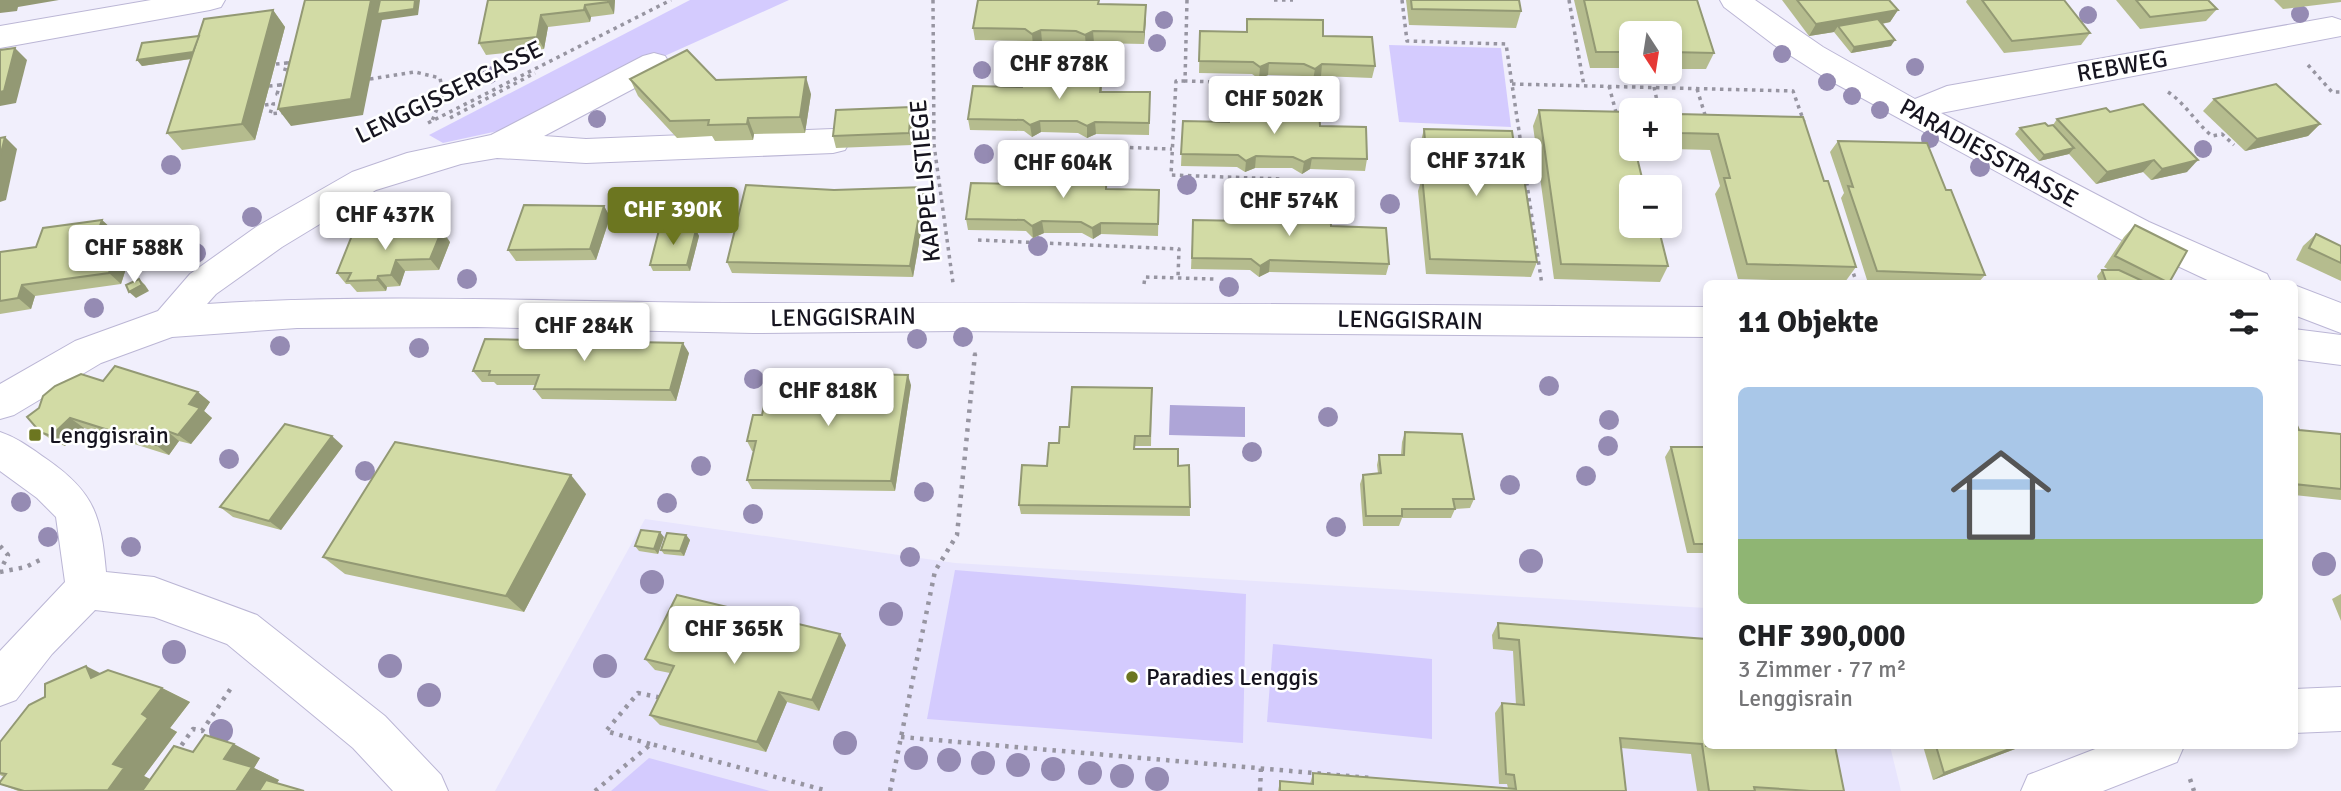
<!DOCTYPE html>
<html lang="de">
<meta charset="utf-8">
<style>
body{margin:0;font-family:Signika,sans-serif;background:#f2f2f2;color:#202124;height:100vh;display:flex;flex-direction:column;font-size:26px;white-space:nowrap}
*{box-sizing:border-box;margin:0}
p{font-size:23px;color:#757577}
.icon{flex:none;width:38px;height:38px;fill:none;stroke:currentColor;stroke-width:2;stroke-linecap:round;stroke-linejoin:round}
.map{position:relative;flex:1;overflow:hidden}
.sheet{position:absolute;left:1703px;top:280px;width:595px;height:469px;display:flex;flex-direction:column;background:#fff;border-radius:10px;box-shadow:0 4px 10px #0003}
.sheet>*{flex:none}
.needle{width:46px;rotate:168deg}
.tools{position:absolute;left:1619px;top:21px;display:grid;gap:14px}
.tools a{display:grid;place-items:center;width:63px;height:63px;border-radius:10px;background:#fff;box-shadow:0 4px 10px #0003;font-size:35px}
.price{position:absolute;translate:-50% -60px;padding:0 16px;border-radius:7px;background:#fff;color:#222;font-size:23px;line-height:46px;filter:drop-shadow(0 2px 4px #0008)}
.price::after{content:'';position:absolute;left:50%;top:42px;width:21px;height:16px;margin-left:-10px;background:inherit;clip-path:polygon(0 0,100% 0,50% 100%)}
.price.active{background:#6c7620;color:#fff}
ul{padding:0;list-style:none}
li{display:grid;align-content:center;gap:14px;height:371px;padding:0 35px}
li span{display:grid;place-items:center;height:217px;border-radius:10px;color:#555}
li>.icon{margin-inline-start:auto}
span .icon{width:126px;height:126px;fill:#fffc;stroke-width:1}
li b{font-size:30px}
h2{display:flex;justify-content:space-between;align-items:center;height:84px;padding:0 35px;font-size:30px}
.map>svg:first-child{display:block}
.built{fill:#e8e5fd}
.green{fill:#d4cbfe}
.water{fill:#aea5d7}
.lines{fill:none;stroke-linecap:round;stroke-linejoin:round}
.minor-casing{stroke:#bbb6d5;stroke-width:2}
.path-far1{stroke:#9795a1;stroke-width:3.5;stroke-dasharray:3.5 4.5;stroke-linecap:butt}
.path{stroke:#9795a1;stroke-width:4.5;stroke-dasharray:3.5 6;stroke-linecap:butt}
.minor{fill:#fff;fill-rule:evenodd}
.tree{fill:#958bb3}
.wall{fill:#b5bc8e}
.shaded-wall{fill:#939974}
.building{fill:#d2dba5;stroke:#939974;stroke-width:2}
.poi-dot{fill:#6c7620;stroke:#fff;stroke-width:2.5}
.labels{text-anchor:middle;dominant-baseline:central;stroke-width:5;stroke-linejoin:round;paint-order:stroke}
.street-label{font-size:24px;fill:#16141f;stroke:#fff}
.poi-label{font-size:24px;fill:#16141f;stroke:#fff;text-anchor:start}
</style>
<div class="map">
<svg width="2341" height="791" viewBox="0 0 2341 791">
<rect width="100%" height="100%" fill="#f1effc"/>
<polygon class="built" points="645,519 955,563 1706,608 1706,746 1890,746 1901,791 495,791"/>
<g class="green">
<polygon points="690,0 789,0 498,131 443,143 429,135"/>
<polygon points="1389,45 1501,48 1511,127 1399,122"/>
<polygon points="955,570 1246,594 1243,743 927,719"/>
<polygon points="1273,644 1432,659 1432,739 1267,722"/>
<polygon points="649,758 770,791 611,791"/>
</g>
<polygon class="water" points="1170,405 1245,407 1245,437 1169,435"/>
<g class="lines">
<defs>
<g id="minor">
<polygon points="151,0 225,0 221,7 210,10 0,48 0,26"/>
<polygon points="1720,0 1755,0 1823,47 1915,99 1947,86 2332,17 2341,20 2341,36 1941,113 2149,222 2267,274 2272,284 2216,284 2124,241 1827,79 1774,45 1724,7"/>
<path d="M654 53 665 56 670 64 665 72 544 136 586 139 833 129 845 132 850 141 845 150 833 153 586 163 497 158 461 164 376 190 282 247 216 294 207 304C391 292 573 303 757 303 1073 302 1390 305 1706 307V337L955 331 753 333 477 327 297 328 172 337 101 363 14 415 0 419V384L75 341 158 311 190 274 256 227 352 172 407 153 491 135 643 56Z"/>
<polygon points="2294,285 2341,303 2341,333 2294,315"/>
<polygon points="2294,329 2341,335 2341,365 2294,359"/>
<path d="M0 432C18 438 32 449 48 460 95 493 101 516 106 572L154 577 257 615 385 716 441 775 448 791H393L353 748 227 644 154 617 95 610 52 654 16 700 0 706V651L65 582 56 517 37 498 0 471Z"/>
<polygon points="2341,687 2341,731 2294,733 2294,689"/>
<polygon points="2103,746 2184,746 2177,762 2103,791 2021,791 2028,775"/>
</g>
</defs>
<use href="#minor" class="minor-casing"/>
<g class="path-far1">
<polyline points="933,0 934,145 953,283"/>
<polyline points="1187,0 1185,81 1304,85"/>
<polyline points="1274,0 1293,0"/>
<polyline points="1402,0 1407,41 1506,44 1542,285"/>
<polyline points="1569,0 1584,86"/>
<polyline points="276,64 287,63"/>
<polyline points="2308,65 2332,92 2341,92"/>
<polyline points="290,73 284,73 287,63 296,62"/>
<polyline points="370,79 415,72 440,78 443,94 432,121"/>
<polyline points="1185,81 1176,81 1171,175 1282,179"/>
<polyline points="1512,84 1793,91 1804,122"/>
<polyline points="269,86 280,85"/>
<polyline points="1609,86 1617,116"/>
<polyline points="1654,87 1659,110"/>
<polyline points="1697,89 1706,118"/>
<path d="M2168 92C2185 103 2195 122 2212 136L2222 134 2234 145"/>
<polyline points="285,93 277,94 280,85 289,83"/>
<polyline points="283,103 273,104 270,114 287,112"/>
<polyline points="265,105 273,104"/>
<polyline points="450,118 535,73"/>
<polyline points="428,123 671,0"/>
<polyline points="1026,144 1172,149"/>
<polyline points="978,240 1179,249 1178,277"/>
<polyline points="1851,266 1857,284"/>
<polyline points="1144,284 1145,277 1214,279"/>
<polyline points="975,356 975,352"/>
</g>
<g class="path">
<polyline points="0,546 8,555 0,571"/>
<polyline points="0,572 26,567 42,559"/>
<polyline points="901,737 1371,778"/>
<polyline points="650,744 606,731 638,693 662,698"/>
<polyline points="176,753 193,729 202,731 233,685"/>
<polyline points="2190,779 2194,791"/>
<polyline points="595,791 651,744 828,791"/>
<polyline points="890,791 935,571 957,535 975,354"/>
<polyline points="1260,791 1261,767"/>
</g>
<use href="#minor" class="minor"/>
</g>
<g class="tree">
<circle cx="2300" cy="14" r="9"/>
<circle cx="2088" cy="15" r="9"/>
<circle cx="1164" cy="20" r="9"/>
<circle cx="1157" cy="43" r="9"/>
<circle cx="1782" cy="54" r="9"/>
<circle cx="1915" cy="67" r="9"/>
<circle cx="982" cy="70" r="9"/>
<circle cx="489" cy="75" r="9"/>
<circle cx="1827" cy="82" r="9"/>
<circle cx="1852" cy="96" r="9"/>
<circle cx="1880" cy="110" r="9"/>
<circle cx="597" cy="119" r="9"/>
<circle cx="1930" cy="139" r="9"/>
<circle cx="2203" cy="149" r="9"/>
<circle cx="984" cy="154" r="10"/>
<circle cx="171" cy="165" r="10"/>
<circle cx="1980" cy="167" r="10"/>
<circle cx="1187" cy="185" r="10"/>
<circle cx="1390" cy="204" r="10"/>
<circle cx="252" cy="217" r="10"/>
<circle cx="1038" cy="246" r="10"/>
<circle cx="196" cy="253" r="10"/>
<circle cx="467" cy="279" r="10"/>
<circle cx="1229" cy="287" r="10"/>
<circle cx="94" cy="308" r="10"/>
<circle cx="963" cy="337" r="10"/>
<circle cx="917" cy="339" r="10"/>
<circle cx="280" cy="346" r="10"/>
<circle cx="419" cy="348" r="10"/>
<circle cx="754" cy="379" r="10"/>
<circle cx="1549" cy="386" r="10"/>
<circle cx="1328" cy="417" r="10"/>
<circle cx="1609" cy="420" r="10"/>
<circle cx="1608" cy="446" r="10"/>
<circle cx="1252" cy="452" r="10"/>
<circle cx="229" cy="459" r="10"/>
<circle cx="701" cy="466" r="10"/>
<circle cx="365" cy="471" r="10"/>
<circle cx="1586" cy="476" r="10"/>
<circle cx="1510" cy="485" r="10"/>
<circle cx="924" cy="492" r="10"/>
<circle cx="21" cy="502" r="10"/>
<circle cx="667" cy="503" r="10"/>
<circle cx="753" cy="514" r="10"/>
<circle cx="1336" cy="527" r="10"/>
<circle cx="48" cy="537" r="10"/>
<circle cx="131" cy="547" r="10"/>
<circle cx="910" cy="557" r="10"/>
<circle cx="1531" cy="561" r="12"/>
<circle cx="2324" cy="564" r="12"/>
<circle cx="652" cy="582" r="12"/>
<circle cx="891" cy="614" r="12"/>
<circle cx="174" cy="652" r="12"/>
<circle cx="390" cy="666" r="12"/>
<circle cx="605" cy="666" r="12"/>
<circle cx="429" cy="695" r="12"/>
<circle cx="221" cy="731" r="12"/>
<circle cx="845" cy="743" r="12"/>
<circle cx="916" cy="758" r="12"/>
<circle cx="949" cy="760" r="12"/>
<circle cx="983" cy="763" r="12"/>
<circle cx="1018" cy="765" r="12"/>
<circle cx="1053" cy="769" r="12"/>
<circle cx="1090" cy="773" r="12"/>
<circle cx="1122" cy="776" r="12"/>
<circle cx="1157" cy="779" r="12"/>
</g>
<g class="wall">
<polygon points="488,0 615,0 614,14 591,17 590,22 548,27 544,49 486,55 479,43"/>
<polygon points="1406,0 1519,0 1521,11 1516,28 1409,25"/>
<polygon points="1574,0 1697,0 1714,53 1706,69 1670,69 1670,33 1631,33 1631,68 1590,68"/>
<polygon points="1782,0 1889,0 1898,10 1890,22 1882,24 1891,46 1851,53 1834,32 1809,36"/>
<polygon points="1967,0 2064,0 2090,33 2081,45 2004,53 1966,2"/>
<polygon points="2116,0 2208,0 2217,9 2206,21 2140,29"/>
<polygon points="2274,0 2341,0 2341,2 2283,9"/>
<polygon points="1100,4 1146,17 1144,44 1094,43 1086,47 1077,43 1042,42 1033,46 1027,41 975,40 973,28"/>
<polygon points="273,10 285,27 255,140 182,150 167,133 191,59 142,66 137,60 199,36"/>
<polygon points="1247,19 1323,36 1375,66 1372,78 1321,76 1313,80 1303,76 1268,75 1259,79 1252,74 1199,73 1200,31 1247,32"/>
<polygon points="1102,75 1102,92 1150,92 1149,135 1096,134 1087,138 1078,133 1041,132 1032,137 1024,131 970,130 968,119 1022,87"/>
<polygon points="630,79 716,80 811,94 805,133 754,134 753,140 715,141 712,136 677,138 638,96"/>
<polygon points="2214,99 2320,124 2308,136 2245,151 2203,111"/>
<polygon points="1229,106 1320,126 1367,159 1365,171 1310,169 1302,174 1292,168 1255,168 1245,172 1237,167 1181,166 1183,121 1228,122"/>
<polygon points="911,107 914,119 912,145 836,148 833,136"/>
<polygon points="1539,110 1631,149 1664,149 1663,150 1635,149 1643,182 1668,266 1660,282 1554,279 1533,126"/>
<polygon points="2110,112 2187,172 2151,180 2143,172 2096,184 2069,154 2039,161 2015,134 2020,128 2053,125 2057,119"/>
<polygon points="1677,114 1824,181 1856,267 1845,282 1738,279 1715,194 1720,186 1710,150 1673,149 1670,135 1670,136 1670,129"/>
<polygon points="1424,129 1519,178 1537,262 1531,277 1426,274 1418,191 1423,175 1420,145"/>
<polygon points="1838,141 1946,190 1985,275 1977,284 1868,283 1841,198 1844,193 1830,152"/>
<polygon points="1107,170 1107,189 1159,190 1158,236 1101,234 1093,239 1082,233 1044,233 1033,238 1026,231 968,230 966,219 1023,184"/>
<polygon points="927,198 913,277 732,273 727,262"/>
<polygon points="1246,205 1331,226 1389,264 1386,275 1269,272 1259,277 1250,270 1191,269 1193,220 1245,221"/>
<polygon points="604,206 610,217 596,260 516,261 508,250"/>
<polygon points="102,220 114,231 109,246 118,244 130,256 121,284 35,296 31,309 0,314 0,252 36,247"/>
<polygon points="2135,225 2169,284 2099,284 2097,276 2102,270 2109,270 2104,267 2124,237"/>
<polygon points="696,230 699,236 690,271 653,271 650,265"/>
<polygon points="407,231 409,234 450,242 439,270 405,271 400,286 387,287 386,291 357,292 350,284 346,284 337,273"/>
<polygon points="2316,234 2341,246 2341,281 2296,260 2303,246"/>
<polygon points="689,353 676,401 542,399 534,389 535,385 497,385 494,382 482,382 473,371"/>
<polygon points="1706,366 1706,384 1703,371"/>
<polygon points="840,373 844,383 843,389 854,389 911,385 895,491 752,489 747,480 754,451 752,451 747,441 762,415"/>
<polygon points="103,381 210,402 204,411 212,418 191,444 179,441 169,455 84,428 65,446 55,442 40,432 39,408"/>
<polygon points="1152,388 1151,446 1135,446 1135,449 1178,466 1189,465 1190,516 1021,514 1019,505 1047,466 1069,427"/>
<polygon points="2294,419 2299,430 2341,434 2341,500 2294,495"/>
<polygon points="1405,432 1474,499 1470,508 1455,509 1451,518 1402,518 1399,526 1363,526 1360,484 1363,475 1378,473 1377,465 1379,455 1401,455 1402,442"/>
<polygon points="343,446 281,530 233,517 220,507"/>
<polygon points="1671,447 1706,447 1706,553 1687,553 1665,457"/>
<polygon points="586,494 524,612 345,574 323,557"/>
<polygon points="686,535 690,540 684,556 664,554 661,550"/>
<polygon points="664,537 658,554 639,551 635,546"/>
<polygon points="2341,594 2341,621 2332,599"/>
<polygon points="1498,623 1844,791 1697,791 1691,754 1621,748 1626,791 1278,791 1280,781 1310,784 1313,773 1508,788 1507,784 1499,784 1495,713 1502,703 1516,705 1513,651 1493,649 1492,635"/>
<polygon points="846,645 819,711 787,702 766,752 660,725 650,715 670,673 655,670 645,659"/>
<polygon points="101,673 162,688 190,702 170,728 177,732 144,776 150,779 193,752 260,758 254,768 279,780 277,783 304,791 18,791 0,784 4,777 0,775 0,742"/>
<polygon points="1923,746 2023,746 1933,780"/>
</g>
<g class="shaded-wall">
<polygon points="0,0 59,0 18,7 17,11 0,13"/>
<polygon points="371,0 420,0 418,15 382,20 363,115 291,126 278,109"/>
<polygon points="608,0 615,0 614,14 608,2"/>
<polygon points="585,5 591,17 590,22 584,10"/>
<polygon points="1146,5 1146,17 1144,44 1144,32"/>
<polygon points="273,10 285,27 255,140 242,124"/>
<polygon points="1898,10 1890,22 1842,31 1838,26 1834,32 1809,36 1816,24"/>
<polygon points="541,15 548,27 544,49 537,37"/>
<polygon points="1041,30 1042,42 1033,46 1032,34"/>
<polygon points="1093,31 1094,43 1086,47 1085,35"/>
<polygon points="1895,40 1891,46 1851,53 1854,47"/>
<polygon points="15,48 27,60 16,103 0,106 0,92"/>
<polygon points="206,50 211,56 142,66 137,60"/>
<polygon points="1269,63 1268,75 1259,79 1260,67"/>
<polygon points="1322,64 1321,76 1313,80 1315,69"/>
<polygon points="806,77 811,94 805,133 800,117"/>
<polygon points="911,107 914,119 912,145 909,133"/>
<polygon points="748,118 754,134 753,140 747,124"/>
<polygon points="1040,121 1041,132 1032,137 1030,125"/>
<polygon points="1095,122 1096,134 1087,138 1087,126"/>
<polygon points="2320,124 2308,136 2245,151 2257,139"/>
<polygon points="5,137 17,149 6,200 0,202 0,157"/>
<polygon points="2074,148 2069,154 2039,161 2044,155"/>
<polygon points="1256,156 1255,168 1245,172 1246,161"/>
<polygon points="1312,158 1310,169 1302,174 1304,162"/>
<polygon points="2154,160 2143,172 2096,184 2107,172"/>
<polygon points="2198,160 2187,172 2151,180 2162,169"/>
<polygon points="924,187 927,198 913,277 910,266"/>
<polygon points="604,206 610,217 596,260 590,249"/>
<polygon points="102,220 114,231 105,259 92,248"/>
<polygon points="1042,221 1044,233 1033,238 1032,226"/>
<polygon points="1101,223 1101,234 1093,239 1092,228"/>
<polygon points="442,230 450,242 439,270 430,259"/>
<polygon points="696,230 699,236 690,271 687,265"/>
<polygon points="118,244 130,256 121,284 109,273"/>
<polygon points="396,260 405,271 400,286 391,275"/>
<polygon points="1270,260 1269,272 1259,277 1260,266"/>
<polygon points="378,276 387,287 386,291 377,280"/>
<polygon points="139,279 145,285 149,291 136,298 129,292"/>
<polygon points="22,285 35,296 31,309 18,298"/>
<polygon points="683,343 689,353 676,401 670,390"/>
<polygon points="840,373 844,383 841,399 837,389"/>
<polygon points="908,375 911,385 895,491 891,481"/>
<polygon points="198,392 210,402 204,411 212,418 191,444 178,435 189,404"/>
<polygon points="70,418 84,428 65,446 51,436"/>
<polygon points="167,431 179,441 169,455 156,445"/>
<polygon points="332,436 343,446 281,530 269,521"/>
<polygon points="571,475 586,494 524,612 506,596"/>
<polygon points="660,532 664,537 658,554 654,549"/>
<polygon points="686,535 690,540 684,556 680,551"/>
<polygon points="840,634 846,645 819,711 812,700"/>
<polygon points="86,666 116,681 91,678"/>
<polygon points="162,688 190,702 170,728 177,732 144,776 154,781 147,791 106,791 113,764 142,714"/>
<polygon points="779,692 787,702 766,752 757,742"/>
<polygon points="234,744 260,758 254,768 279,780 271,791 236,791 224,759"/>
<polygon points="2018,746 2023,746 1933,780 1944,773"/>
</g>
<g class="building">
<polygon points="305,0 371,0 351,99 278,109"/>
<polygon points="380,0 415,0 414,9 377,14"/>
<polygon points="488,0 608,0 608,2 585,5 584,10 541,15 537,37 479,43"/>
<polygon points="978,0 1099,0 1098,4 1146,5 1144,32 1093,31 1085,35 1076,31 1041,30 1032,34 1025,29 973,28"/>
<polygon points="1411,0 1519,0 1521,11 1412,9"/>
<polygon points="1584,0 1697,0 1714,53 1670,52 1670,33 1631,33 1631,52 1596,52"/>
<polygon points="1797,0 1889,0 1898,10 1816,24"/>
<polygon points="1982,0 2064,0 2090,33 2012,41"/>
<polygon points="2136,0 2208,0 2217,9 2150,17"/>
<polygon points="273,10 242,124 167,133 204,19"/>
<polygon points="1247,19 1323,20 1323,36 1372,37 1375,66 1322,64 1315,69 1304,64 1269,63 1260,67 1253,62 1199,61 1200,31 1247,32"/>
<polygon points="1878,19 1895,40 1854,47 1838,26"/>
<polygon points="199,36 193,52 137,60 142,43"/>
<polygon points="15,48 4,91 0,92 0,50"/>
<polygon points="687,50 716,80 806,77 800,117 748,118 747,124 708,125 709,120 670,121 630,79"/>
<polygon points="1024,73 1102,75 1100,92 1150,92 1149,123 1095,122 1087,126 1077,121 1040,121 1030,125 1023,120 968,119 973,86 1022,87"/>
<polygon points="2276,84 2320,124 2257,139 2214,99"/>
<polygon points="2143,104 2198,160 2162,169 2154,160 2107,172 2057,119 2106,108 2110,112"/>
<polygon points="1229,106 1319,109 1320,126 1366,127 1367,159 1312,158 1304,162 1293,157 1256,156 1246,161 1238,155 1181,154 1183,121 1229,122"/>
<polygon points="911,107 909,133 833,136 836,110"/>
<polygon points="1539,110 1631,112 1631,149 1635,149 1643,182 1648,182 1650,187 1631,187 1631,226 1658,226 1668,266 1561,264"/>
<polygon points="1677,114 1803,117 1824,181 1828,181 1856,267 1747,264 1724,178 1730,178 1718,134 1681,133"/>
<polygon points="2045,123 2048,126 2053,125 2074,148 2044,155 2020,128"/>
<polygon points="1424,129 1512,131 1519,178 1524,178 1537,262 1430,259 1422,175 1428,175"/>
<polygon points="5,137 0,157 0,138"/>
<polygon points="1838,141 1927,143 1946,190 1951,190 1985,275 1877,271 1848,186 1853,187"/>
<polygon points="1025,168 1107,170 1106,189 1159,190 1158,224 1101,223 1092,228 1081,222 1042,221 1032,226 1024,220 966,219 971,183 1023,184"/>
<polygon points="746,185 834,190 924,187 910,266 727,262"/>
<polygon points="524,205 604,206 590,249 508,250"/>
<polygon points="1246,205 1330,207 1331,226 1386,228 1389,264 1270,260 1260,266 1251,259 1192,258 1193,220 1246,221"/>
<polygon points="102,220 92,248 118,244 109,273 22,285 18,298 0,301 0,252 36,247 43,228"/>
<polygon points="2135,225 2187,251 2169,283 2115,256"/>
<polygon points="442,230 430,259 396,260 391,275 378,276 377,280 347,281 351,273 337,273 353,233 407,231 406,234"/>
<polygon points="659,230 696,230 687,265 650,265"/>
<polygon points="2316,234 2341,246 2341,263 2309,248"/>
<polygon points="2102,270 2119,270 2149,284 2107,284"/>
<polygon points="139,279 142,285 129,292 126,285"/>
<polygon points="485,339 683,343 670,390 534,389 539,375 489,375 490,371 473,371"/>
<polygon points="115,366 198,392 189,404 200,408 178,435 167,431 156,445 70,418 51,436 40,432 27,417 39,408 43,396 55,386 81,374 103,381"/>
<polygon points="771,372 840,373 837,389 854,389 857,374 908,375 891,481 747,480 756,441 747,441 753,415 762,415"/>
<polygon points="1072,387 1152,388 1150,436 1135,436 1134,449 1178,449 1178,466 1189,465 1190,507 1019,505 1022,465 1047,466 1049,443 1059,443 1060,427 1069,427"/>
<polygon points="2294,419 2299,430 2341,434 2341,489 2294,484"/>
<polygon points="285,424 332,436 269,521 220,507"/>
<polygon points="1405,432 1462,434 1474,499 1453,499 1455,509 1402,509 1402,516 1366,516 1363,475 1381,473 1379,455 1404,455"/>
<polygon points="395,442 571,475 506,596 323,557"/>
<polygon points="1671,447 1706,447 1706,544 1694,544"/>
<polygon points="641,530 660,532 654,549 635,546"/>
<polygon points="667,533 686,535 680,551 661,550"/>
<polygon points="677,595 840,634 812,700 779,692 757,742 650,715 674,666 645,659"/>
<polygon points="1498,623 1706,639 1706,746 1835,746 1844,791 1810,791 1754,787 1755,791 1709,791 1702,744 1620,738 1626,791 1280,791 1280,781 1313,784 1313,773 1516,789 1514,775 1506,774 1502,703 1524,705 1519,640 1499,638"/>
<polygon points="86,666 91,678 108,670 162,688 142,714 148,718 113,764 124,768 108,790 24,791 0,784 0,782 6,774 0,773 0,742 29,705 45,697 45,684"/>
<polygon points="205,735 234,744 224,759 252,767 236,791 142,791 174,746 193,752"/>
<polygon points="1936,746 2018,746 1944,773"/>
<polygon points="266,780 304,791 259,791"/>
</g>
<g class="poi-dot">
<rect x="28" y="428" width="14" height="14" rx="3.5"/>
<circle cx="1132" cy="677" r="7"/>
</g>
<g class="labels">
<g class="street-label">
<text transform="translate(2122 66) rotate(-10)">REBWEG</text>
<text transform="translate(449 92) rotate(-26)">LENGGISSERGASSE</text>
<text transform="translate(1989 153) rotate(29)">PARADIESSTRASSE</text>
<text transform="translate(925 181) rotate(-95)">KAPPELISTIEGE</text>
<text transform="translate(843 317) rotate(-1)">LENGGISRAIN</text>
<text transform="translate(1410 320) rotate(1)">LENGGISRAIN</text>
</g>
<g class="poi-label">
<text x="49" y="435">Lenggisrain</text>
<text x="1146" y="677">Paradies Lenggis</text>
</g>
</g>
</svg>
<div class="tools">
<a><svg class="needle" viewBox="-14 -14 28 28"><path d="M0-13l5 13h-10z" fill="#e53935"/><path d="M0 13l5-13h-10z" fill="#757577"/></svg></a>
<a>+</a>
<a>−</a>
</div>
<b class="price" style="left:1059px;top:101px">CHF 878K</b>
<b class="price" style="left:1274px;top:136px">CHF 502K</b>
<b class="price" style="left:1476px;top:198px">CHF 371K</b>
<b class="price" style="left:1063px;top:200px">CHF 604K</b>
<b class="price" style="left:1289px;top:238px">CHF 574K</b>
<b class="price active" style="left:673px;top:247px">CHF 390K</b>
<b class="price" style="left:385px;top:252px">CHF 437K</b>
<b class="price" style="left:134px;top:285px">CHF 588K</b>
<b class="price" style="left:584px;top:363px">CHF 284K</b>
<b class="price" style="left:828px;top:428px">CHF 818K</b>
<b class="price" style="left:734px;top:666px">CHF 365K</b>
<section class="sheet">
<h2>11 Objekte<svg class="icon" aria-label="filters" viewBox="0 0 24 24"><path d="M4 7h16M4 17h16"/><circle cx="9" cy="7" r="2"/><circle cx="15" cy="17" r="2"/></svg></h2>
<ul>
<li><span style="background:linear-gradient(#a9c7e8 70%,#8fb573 0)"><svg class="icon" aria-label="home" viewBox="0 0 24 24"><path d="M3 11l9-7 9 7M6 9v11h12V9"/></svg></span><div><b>CHF 390,000</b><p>3 Zimmer · 77 m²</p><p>Lenggisrain</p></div></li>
</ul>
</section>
</div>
